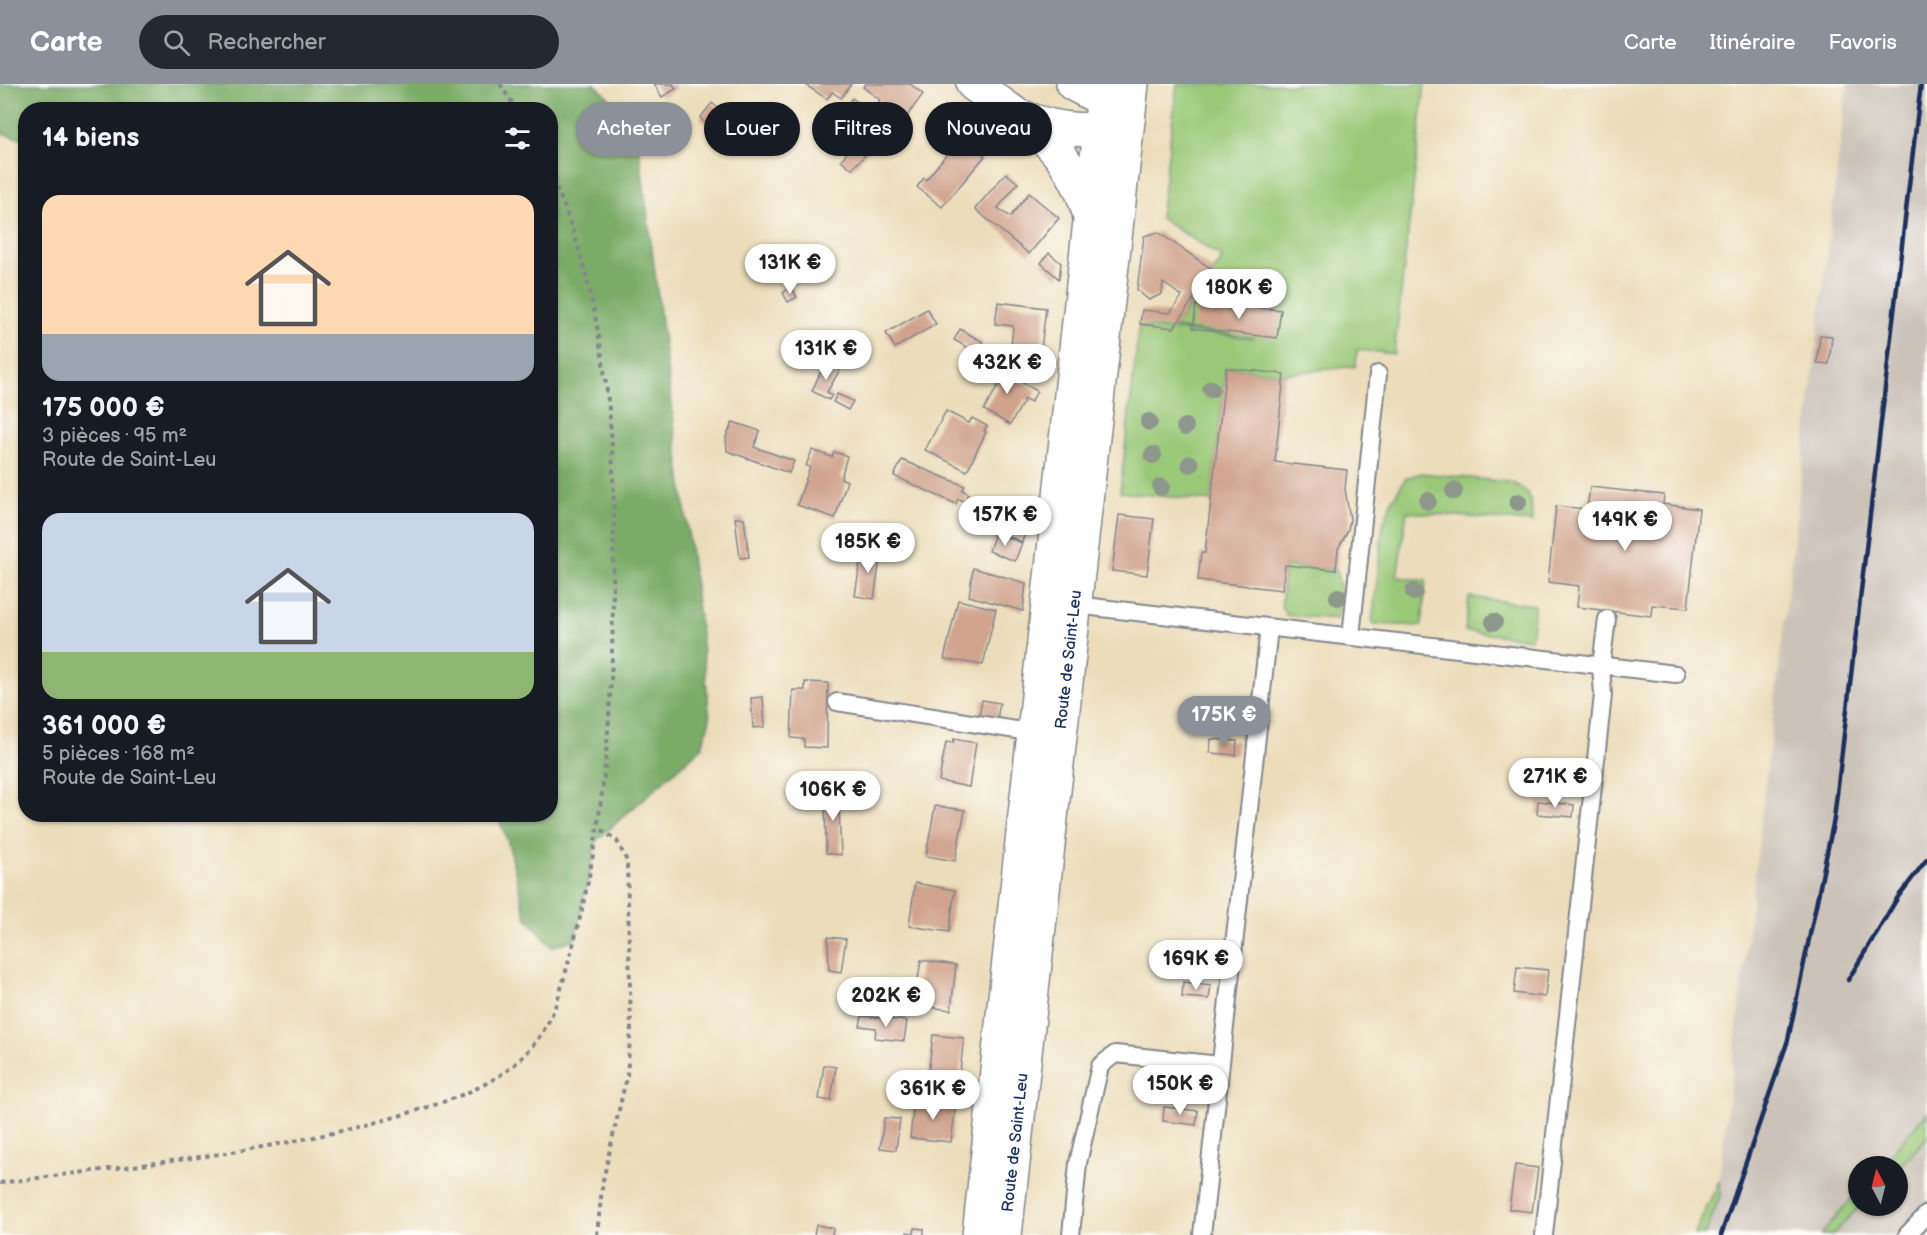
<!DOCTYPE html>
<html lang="fr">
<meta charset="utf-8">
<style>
body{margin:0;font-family:"Balsamiq Sans",sans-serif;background:#242831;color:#f1f3f6;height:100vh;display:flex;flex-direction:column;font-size:22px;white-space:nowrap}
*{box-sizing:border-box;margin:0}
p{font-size:20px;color:#9ea1a6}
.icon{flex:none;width:33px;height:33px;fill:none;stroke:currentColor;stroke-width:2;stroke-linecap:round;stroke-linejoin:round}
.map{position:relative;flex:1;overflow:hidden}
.drawer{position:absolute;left:18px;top:18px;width:540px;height:720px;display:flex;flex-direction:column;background:#171b24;border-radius:24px;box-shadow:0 2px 4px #0004}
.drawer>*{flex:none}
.banner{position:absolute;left:576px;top:18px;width:570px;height:54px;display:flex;gap:12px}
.needle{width:39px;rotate:353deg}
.controls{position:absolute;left:1848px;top:1072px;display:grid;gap:12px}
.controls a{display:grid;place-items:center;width:60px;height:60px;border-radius:50%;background:#171b24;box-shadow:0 2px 4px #0004;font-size:30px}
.price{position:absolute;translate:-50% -51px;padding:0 14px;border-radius:21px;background:#fff;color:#222;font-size:20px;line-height:39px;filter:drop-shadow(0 2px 3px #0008)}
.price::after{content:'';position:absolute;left:50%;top:36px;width:18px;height:14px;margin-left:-9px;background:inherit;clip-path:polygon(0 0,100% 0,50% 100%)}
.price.selected{background:#8c9099;color:#fff}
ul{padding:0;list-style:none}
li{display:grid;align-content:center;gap:12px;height:318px;padding:0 24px}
li span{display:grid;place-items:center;height:186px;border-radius:18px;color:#555}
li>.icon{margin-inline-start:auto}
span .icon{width:108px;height:108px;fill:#fffc;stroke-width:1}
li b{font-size:26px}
h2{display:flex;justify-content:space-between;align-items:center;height:72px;padding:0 24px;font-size:26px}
.tag{padding:0 21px;border-radius:27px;background:#171b24;box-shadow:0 2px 4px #0004;font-size:21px;line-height:54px}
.tag.selected{background:#8c9099;color:#fff}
header{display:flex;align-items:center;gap:36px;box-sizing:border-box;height:84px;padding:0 30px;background:#8c9099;color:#fff}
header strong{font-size:28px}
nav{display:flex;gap:33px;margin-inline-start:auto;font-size:21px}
.search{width:420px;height:54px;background:#242831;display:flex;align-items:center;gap:15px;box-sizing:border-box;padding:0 21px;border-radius:33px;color:#9ea1a6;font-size:22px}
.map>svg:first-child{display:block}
.industrial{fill:#cbc2b8;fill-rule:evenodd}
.green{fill:#99c877;stroke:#5a7c6a;stroke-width:1.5}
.forest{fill:#7aac68;stroke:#4a6e63;stroke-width:1.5}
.building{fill:#d0a38c}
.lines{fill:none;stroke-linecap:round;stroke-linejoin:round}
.service-casing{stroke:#83868c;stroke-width:20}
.tertiary-casing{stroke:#83868c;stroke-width:36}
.primary-casing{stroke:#83868c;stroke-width:36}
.path{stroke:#83868c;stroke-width:4;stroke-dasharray:4.5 4.5;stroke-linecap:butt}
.service{stroke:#fff;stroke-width:16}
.tertiary{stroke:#fff;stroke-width:33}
.primary{stroke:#fff;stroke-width:33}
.rail{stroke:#1b2f5e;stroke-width:4.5}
.tree{fill:#8e978b}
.labels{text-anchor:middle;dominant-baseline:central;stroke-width:6;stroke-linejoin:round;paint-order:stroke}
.street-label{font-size:16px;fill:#1b2f5e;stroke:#fdfcf7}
</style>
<header>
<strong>Carte</strong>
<div class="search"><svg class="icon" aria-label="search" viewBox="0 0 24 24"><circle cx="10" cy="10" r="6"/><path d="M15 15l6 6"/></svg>Rechercher</div>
<nav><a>Carte</a><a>Itinéraire</a><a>Favoris</a></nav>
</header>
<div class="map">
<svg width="1927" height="1151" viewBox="0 0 1927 1151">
<rect width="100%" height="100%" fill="#fdfcf7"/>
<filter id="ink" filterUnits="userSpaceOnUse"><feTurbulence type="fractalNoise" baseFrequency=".0167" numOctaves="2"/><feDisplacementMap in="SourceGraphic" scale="12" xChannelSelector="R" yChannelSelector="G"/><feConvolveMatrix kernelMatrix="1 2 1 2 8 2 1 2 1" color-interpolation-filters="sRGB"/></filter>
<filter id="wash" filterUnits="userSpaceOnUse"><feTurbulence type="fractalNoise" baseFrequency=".008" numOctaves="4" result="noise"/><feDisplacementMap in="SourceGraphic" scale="24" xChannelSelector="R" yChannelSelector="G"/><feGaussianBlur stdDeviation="1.35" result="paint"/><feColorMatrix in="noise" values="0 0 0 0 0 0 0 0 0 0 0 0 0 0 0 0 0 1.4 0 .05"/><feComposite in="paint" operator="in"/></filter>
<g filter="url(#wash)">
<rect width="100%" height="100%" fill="#ebddb9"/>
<path class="industrial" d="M1847 0H1927V1151H1694L1719 1096ZM1858 1083H1898V1122H1858Z"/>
<g class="green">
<polygon points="1177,0 1425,0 1394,270 1357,266 1356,282 1284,290 1226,284 1211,417 1120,408 1139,242 1253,254 1174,244 1223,174 1160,134"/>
<path d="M1421 389 1509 398C1532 405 1532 417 1532 438L1407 428 1397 493 1426 497 1422 542 1372 540 1383 441 1392 416 1406 394Z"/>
<polygon points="1285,481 1336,486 1342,510 1337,535 1286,531 1281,522"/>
<polygon points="1469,513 1535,521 1531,555 1465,547"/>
<polygon points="1927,1028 1927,1054 1898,1084 1880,1083"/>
<polygon points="1719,1097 1720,1112 1705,1151 1694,1151"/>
<polygon points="1858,1107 1860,1122 1832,1151 1821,1151"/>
</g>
<polygon class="forest" points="0,0 595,0 636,41 701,550 710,635 702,663 597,756 575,855 552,863 526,833 508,758 497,731 550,730 550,26 26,26 25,56 0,49"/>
<g id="blocks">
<g class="building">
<polygon points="654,0 673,0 676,5 662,13"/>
<polygon points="809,0 851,0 841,14 832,8 827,15 807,2"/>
<polygon points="865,0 910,0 923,10 900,42 874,23 880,16 863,3"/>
<polygon points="852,14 862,22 831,64 823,50"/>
<polygon points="712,19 741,44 729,59 700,34"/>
<polygon points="960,53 985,72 942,123 917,103 924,94 926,96"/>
<polygon points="857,57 869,67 852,85 841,76"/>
<polygon points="1006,89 1018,99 998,124 1010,133 1029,109 1059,134 1029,170 975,125"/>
<polygon points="1158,148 1213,186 1174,244 1140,240 1142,226 1170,229 1182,212 1163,199 1162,210 1149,216 1137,206 1144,152"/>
<polygon points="1049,169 1061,179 1059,195 1041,179"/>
<polygon points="791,203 797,213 788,218 783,209"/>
<polygon points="998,218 1046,224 1041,265 1011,262 1013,242 995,240"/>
<polygon points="1196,221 1232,225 1233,221 1281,226 1277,254 1193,244"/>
<polygon points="927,225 936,240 895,264 886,249"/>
<polygon points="960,245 983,258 977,269 954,256"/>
<polygon points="1820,251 1832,252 1829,280 1817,279"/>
<polygon points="830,262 835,273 826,279 819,268"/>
<polygon points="829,280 841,284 827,308 832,311 829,316 812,307 823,283"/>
<polygon points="991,280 1037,307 1031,318 1025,315 1010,341 984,326 999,300 985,292"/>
<polygon points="1226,284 1284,290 1275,378 1347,386 1345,405 1350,435 1348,446 1338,465 1336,486 1285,481 1282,506 1198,496 1201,469 1205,469"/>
<polygon points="837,310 853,317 848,326 833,318"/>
<polygon points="946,327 969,339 972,334 987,342 984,347 986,348 967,387 925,366"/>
<polygon points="733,338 760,347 754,363 794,377 789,389 727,367 726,353"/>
<polygon points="812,366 832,373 834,368 847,372 841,394 847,397 835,434 797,421 810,383 806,382"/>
<polygon points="902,376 965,402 962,406 968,409 965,417 958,415 956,420 894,392"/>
<polygon points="1590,403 1664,411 1663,420 1699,425 1688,524 1652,521 1651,532 1577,523 1579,502 1548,498 1556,422 1587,425"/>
<polygon points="992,428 1027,444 1022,458 981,441 983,435 988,437"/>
<polygon points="1119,431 1154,435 1147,491 1112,487"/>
<polygon points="735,434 744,434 749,473 740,474"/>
<polygon points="995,449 1022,459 1015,477 989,467"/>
<polygon points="862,466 881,469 874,515 855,512"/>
<polygon points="973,484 1026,499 1023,527 969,512"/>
<polygon points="958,516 996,525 983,581 944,575"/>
<polygon points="805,598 828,599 827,664 804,663 804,655 791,654 793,606 805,606"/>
<polygon points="763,613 765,643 753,644 751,614"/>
<polygon points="982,616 1000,619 997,635 979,632"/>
<polygon points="954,655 976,659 969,703 939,697 946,658 953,659"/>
<polygon points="1211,655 1237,657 1236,671 1210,669"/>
<polygon points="838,705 839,724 841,771 826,769 825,706"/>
<polygon points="1538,717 1574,721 1573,733 1537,730"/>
<polygon points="935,722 965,726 955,777 926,772"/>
<polygon points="915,799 955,806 949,848 909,842"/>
<polygon points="828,853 846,855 841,888 829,886"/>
<polygon points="921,876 956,881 951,926 914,921"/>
<polygon points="1517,883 1548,886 1545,913 1514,909"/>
<polygon points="1183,898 1211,901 1209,915 1182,913"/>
<polygon points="862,932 907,937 904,957 875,954 876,944 860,942"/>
<polygon points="933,951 964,954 959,995 928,991"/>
<polygon points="824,981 836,983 831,1017 819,1015"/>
<polygon points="914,1016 956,1021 951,1058 910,1054"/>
<polygon points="1164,1023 1198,1027 1196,1041 1163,1037"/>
<polygon points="884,1034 900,1035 896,1066 880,1064"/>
<polygon points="1515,1081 1538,1084 1532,1128 1509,1125"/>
<polygon points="816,1141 833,1144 832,1151 814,1151"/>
<polygon points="915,1144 924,1145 924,1151 907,1151 907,1148 914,1149"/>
</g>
</g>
</g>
<g filter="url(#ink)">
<use href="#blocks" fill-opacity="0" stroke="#83868c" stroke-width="1.5"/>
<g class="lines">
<defs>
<g id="service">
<polyline points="1075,521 1676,590"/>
<polyline points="1351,553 1378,290"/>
<polyline points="837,618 1035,649"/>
<polyline points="1071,1151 1078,1079 1100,982 1115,970 1220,981"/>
<polyline points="1202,1151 1269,544"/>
<polyline points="1544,1151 1603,611 1601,582 1607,535"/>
<polyline points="1907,1151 1927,1130"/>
</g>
<g id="tertiary">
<path d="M973 0C1028 39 1075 66 1091 137"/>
<path d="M1025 34C1057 46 1098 52 1128 35L1103 16 1073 0"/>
</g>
<g id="primary">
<polyline points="979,1151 1105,0"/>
<path id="s1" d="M1005 1151 1132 0"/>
</g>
</defs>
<use href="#service" class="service-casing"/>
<use href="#tertiary" class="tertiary-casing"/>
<use href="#primary" class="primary-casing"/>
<g class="path">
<polyline points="500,0 517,26"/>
<path d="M0 1099C132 1081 266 1070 395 1033 435 1021 475 1010 509 985 527 971 544 950 553 928 561 908 566 886 572 865 605 744 613 622 613 497 614 435 615 370 607 308 598 235 582 156 550 90"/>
<polyline points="597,1151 603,1096 627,991 631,944 627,777 617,757 599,744"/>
</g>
<use href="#service" class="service"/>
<use href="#tertiary" class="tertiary"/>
<use href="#primary" class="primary"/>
<g class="rail">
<polyline points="1848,896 1898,813 1927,775"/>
<polyline points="1721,1151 1788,956 1834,735 1921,0"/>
</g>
</g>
<g class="tree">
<circle cx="1211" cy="305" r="9"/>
<circle cx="1149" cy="338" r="9"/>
<circle cx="1185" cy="343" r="9"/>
<circle cx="1153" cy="371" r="9"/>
<circle cx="1190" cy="380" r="9"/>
<circle cx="1161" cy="403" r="9"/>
<circle cx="1454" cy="407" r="9"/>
<circle cx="1428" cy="417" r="9"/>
<circle cx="1518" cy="418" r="9"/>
<circle cx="1414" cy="508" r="9"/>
<circle cx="1338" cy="513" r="9"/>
<circle cx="1494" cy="538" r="9"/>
</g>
</g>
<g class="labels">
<g class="street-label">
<text stroke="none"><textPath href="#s1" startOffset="579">Route de Saint-Leu</textPath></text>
<text stroke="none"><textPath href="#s1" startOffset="93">Route de Saint-Leu</textPath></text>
</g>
</g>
</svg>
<div class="controls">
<a><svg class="needle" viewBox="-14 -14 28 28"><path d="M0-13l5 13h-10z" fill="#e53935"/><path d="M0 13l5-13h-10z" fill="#9ea1a6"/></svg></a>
</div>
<b class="price" style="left:790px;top:211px">131K €</b>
<b class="price" style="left:1239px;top:236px">180K €</b>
<b class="price" style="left:826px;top:297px">131K €</b>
<b class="price" style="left:1007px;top:311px">432K €</b>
<b class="price" style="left:1005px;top:463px">157K €</b>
<b class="price" style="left:1625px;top:468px">149K €</b>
<b class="price" style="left:868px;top:490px">185K €</b>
<b class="price selected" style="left:1224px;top:663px">175K €</b>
<b class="price" style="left:1555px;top:725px">271K €</b>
<b class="price" style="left:833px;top:738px">106K €</b>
<b class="price" style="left:1196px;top:907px">169K €</b>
<b class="price" style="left:886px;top:944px">202K €</b>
<b class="price" style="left:1180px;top:1032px">150K €</b>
<b class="price" style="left:933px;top:1037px">361K €</b>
<div class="banner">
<a class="tag selected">Acheter</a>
<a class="tag">Louer</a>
<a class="tag">Filtres</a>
<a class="tag">Nouveau</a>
</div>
<section class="drawer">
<h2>14 biens<svg class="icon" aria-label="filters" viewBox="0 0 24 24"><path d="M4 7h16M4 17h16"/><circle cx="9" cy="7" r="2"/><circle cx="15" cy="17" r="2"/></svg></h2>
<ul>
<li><span style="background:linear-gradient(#ffd9b3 75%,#9aa5b1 0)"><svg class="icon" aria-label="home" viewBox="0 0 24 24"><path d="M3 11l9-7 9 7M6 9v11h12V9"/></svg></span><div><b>175 000 €</b><p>3 pièces · 95 m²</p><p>Route de Saint-Leu</p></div></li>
<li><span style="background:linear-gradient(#c9d6e8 75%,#8fb573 0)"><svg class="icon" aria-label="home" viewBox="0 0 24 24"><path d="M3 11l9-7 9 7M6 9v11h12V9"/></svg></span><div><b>361 000 €</b><p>5 pièces · 168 m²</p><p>Route de Saint-Leu</p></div></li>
</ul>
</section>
</div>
